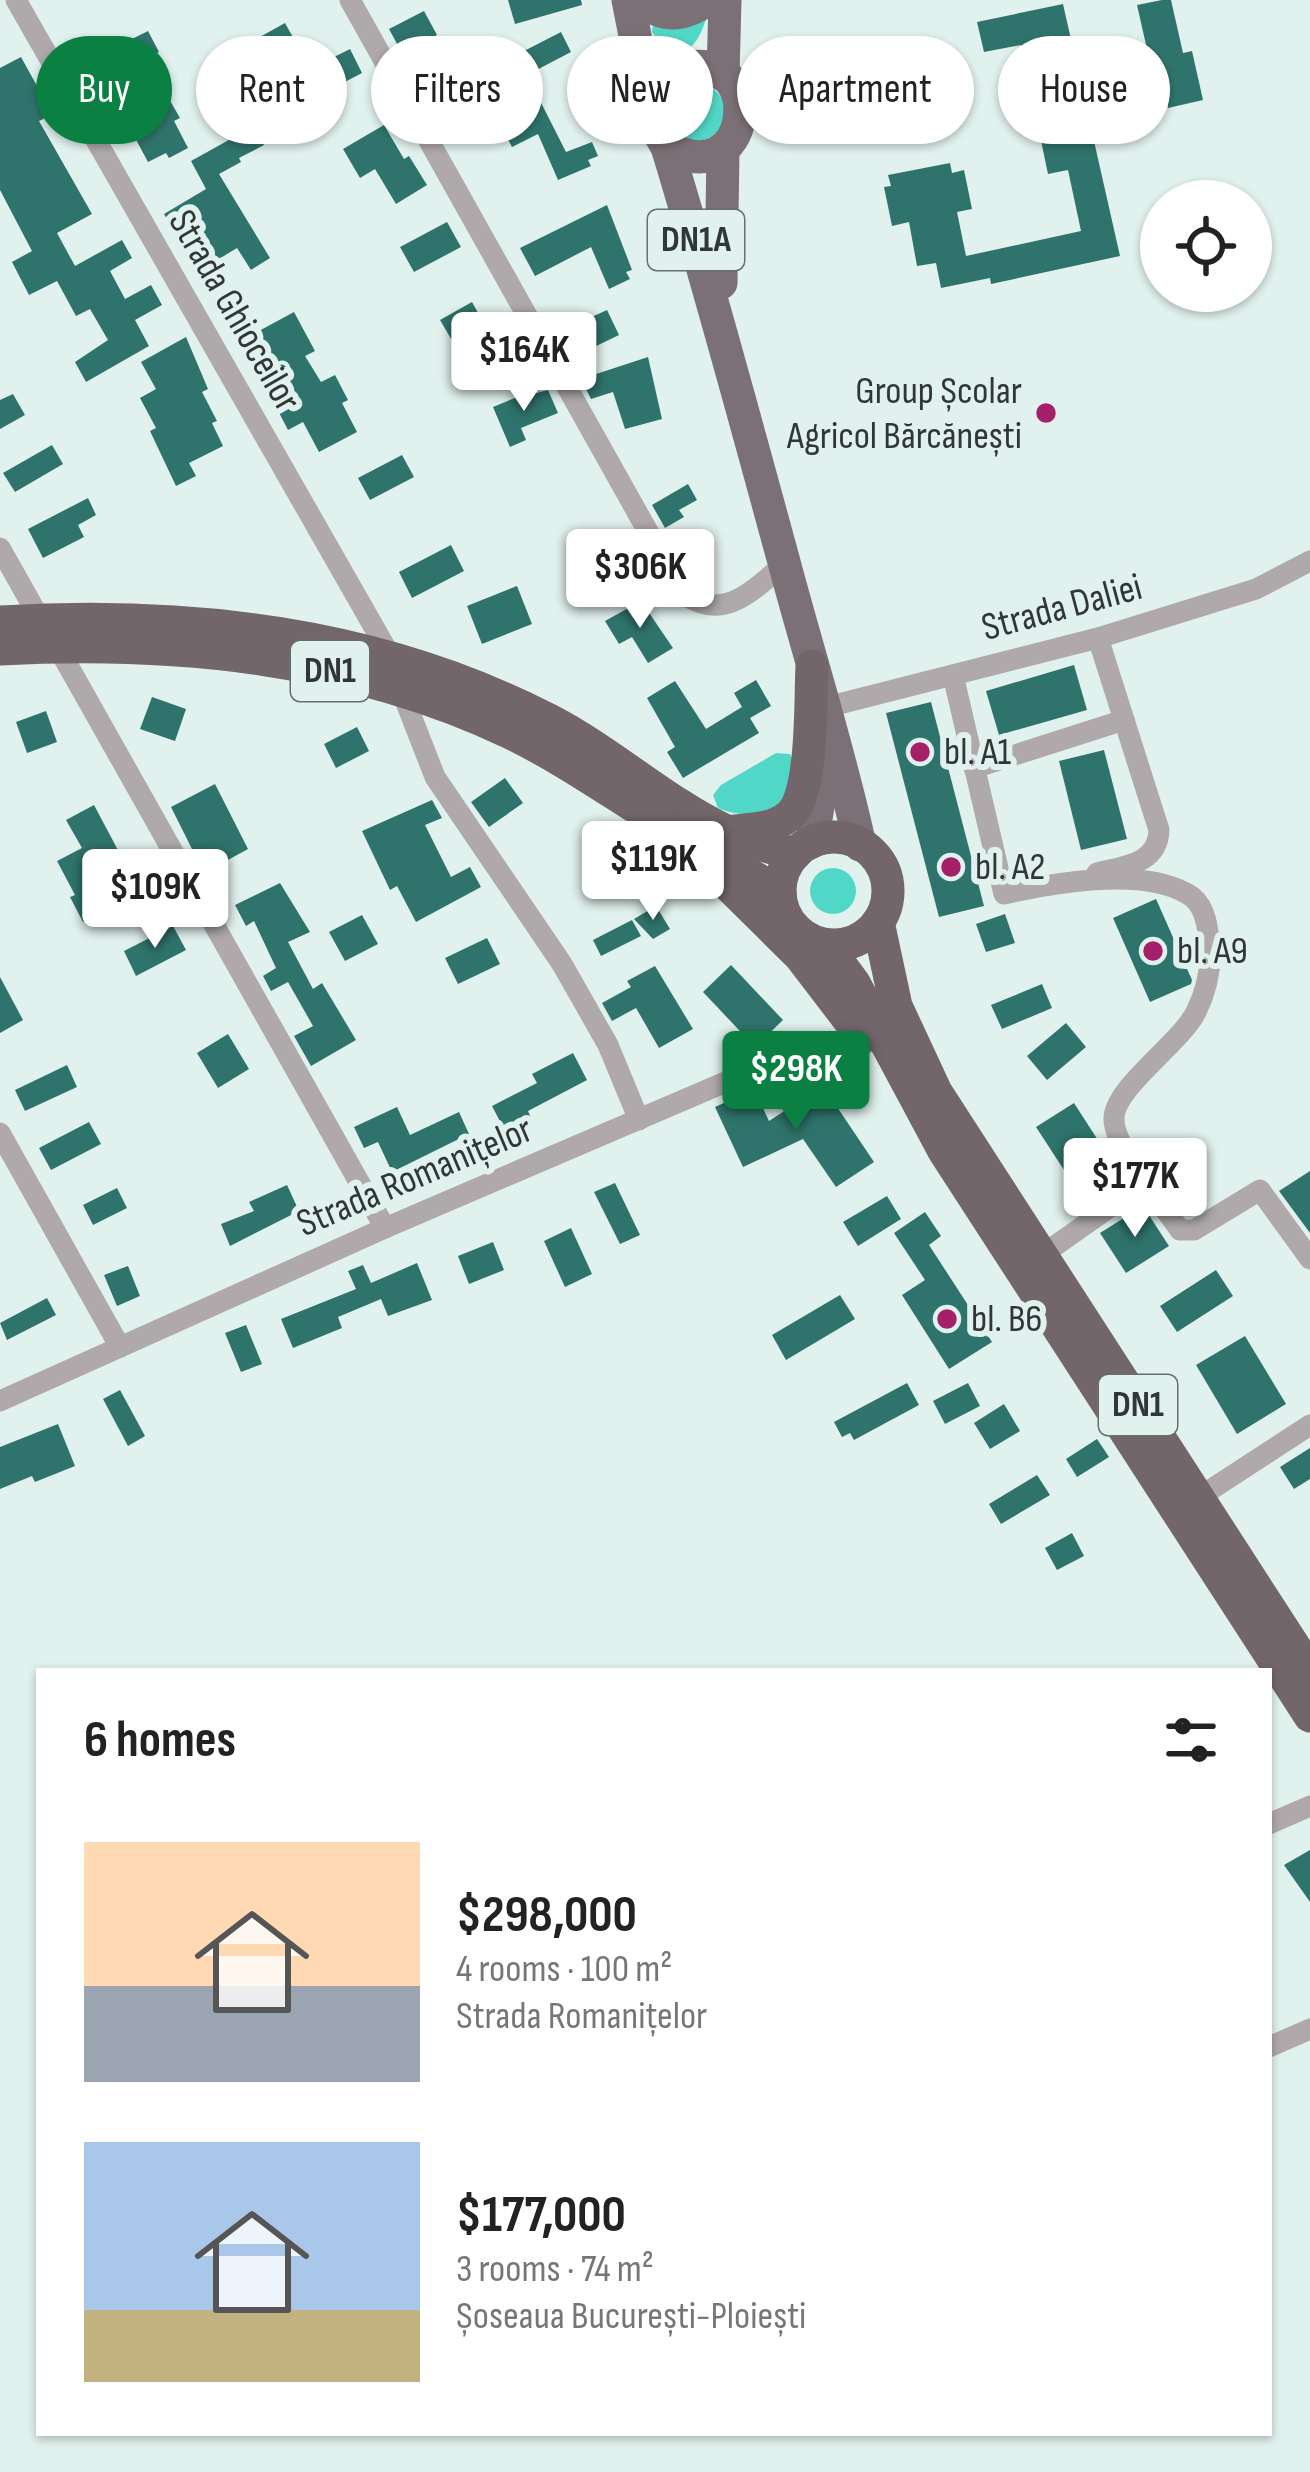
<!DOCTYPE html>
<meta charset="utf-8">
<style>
body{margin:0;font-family:"Sofia Sans Condensed",sans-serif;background:#f6f6f6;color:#222;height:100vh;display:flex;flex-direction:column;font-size:45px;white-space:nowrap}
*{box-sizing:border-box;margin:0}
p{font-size:39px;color:#767676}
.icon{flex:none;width:66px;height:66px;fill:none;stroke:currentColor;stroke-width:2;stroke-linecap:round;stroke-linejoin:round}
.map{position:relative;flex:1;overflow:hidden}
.panel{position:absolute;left:36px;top:1668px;width:1236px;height:768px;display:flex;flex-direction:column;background:#fff;border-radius:0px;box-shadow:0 3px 9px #0004}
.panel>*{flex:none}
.guide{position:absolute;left:36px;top:36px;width:1239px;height:108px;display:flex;gap:24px}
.fabs{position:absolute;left:1140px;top:180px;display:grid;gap:24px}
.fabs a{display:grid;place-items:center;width:132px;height:132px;border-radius:50%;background:#fff;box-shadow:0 3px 9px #0004;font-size:60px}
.price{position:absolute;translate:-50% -102px;padding:0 27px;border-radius:12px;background:#fff;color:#222;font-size:39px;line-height:78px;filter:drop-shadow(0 3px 6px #0008)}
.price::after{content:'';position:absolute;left:50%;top:72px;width:36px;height:27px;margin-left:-18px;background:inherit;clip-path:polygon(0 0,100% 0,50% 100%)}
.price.current{background:#0b8043;color:#fff}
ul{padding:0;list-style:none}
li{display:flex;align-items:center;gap:36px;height:300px;padding:0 48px}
li span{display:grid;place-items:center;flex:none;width:336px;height:240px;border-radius:0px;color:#555}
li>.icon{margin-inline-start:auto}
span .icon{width:144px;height:144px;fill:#fffc;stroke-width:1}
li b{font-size:51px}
h2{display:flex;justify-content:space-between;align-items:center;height:144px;padding:0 48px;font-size:51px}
.tag{padding:0 42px;border-radius:54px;background:#fff;box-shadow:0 3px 9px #0004;font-size:42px;line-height:108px}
.tag.current{background:#0b8043;color:#fff}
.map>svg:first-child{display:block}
.green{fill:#51d7c7}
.building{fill:#2f746c}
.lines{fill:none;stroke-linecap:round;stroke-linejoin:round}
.minor{stroke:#afa9ab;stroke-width:21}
.primary{stroke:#7b7075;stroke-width:33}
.trunk{stroke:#72666b;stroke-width:33}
.poi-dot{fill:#a51f6a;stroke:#e1f1ee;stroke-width:4.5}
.labels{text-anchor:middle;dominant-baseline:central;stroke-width:12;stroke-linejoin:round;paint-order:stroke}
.shield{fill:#e1f1ee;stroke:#666f6d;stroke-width:3}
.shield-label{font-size:36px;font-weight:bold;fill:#313736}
.street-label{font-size:39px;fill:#313736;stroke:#e1f1ee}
.poi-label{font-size:39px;fill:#313736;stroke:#e1f1ee;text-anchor:start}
</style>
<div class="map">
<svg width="1310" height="2472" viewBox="0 0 1310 2472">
<rect width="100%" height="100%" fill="#e1f1ee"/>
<g class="green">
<path d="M708 14C700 36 694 57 666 51L652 32 653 23Z"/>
<circle cx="696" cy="112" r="29"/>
<path d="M776 753 790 754 797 767 782 803C759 815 742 818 718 808L713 795 721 785Z"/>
<circle cx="833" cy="891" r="23"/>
</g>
<g class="building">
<polygon points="508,0 581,0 582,5 515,24"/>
<polygon points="1162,0 1171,0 1183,53 1192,51 1203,100 1168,108 1162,78 1154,80 1137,5"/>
<polygon points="1063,4 1120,256 991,284 990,278 941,288 936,263 917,266 909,222 892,226 884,187 891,186 888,175 950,163 952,173 964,170 972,209 957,212 966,256 1081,231 1068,170 1048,174 1021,45 984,52 977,22"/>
<polygon points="424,11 437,35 402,53 389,29"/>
<polygon points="285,23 300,50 254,76 238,49"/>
<polygon points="148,31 159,52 114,74 104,53"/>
<polygon points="561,32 571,52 527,75 566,152 592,142 598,156 588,160 591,166 558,180 538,134 512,147 497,119 515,110 493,67"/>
<polygon points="326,49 332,58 350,49 362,73 320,95 302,61"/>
<polygon points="21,57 42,95 48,93 57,112 39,121 92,214 57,233 75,266 122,240 132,258 110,271 125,299 151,285 162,305 135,320 149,346 86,382 75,362 108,340 90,309 76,316 57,281 29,295 12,262 32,251 0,190 0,68"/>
<polygon points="130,77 145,103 165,92 180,118 174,121 188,148 169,158 166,153 148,162 133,134 117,143 109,128 127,119 110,89"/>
<polygon points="384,125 404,159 409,156 427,185 396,204 375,169 360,178 343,149"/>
<polygon points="254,126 264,145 239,158 241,162 219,174 270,258 251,270 237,248 209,265 186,227 175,233 164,214 206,189 191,161"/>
<polygon points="607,205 632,270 626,272 630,279 609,289 591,247 535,276 520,248"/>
<polygon points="447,222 461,247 414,272 400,247"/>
<polygon points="472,302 491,336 460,354 440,320"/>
<polygon points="607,310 619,335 588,350 576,324"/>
<polygon points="294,312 315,351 305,356 321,382 335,375 348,400 342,403 357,432 319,452 303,422 288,430 275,405 286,400 265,364 272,360 257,332"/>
<polygon points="186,337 208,389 202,392 217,421 212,423 223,446 189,463 196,476 176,486 150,431 156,428 140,398 156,389 141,362"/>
<polygon points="648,357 662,419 625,429 613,392 591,399 581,379"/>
<polygon points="548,390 558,413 521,428 526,440 510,447 493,407 532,391 533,394"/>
<polygon points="13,394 25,415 0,429 0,400"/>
<polygon points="52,445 63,464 15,492 3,473"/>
<polygon points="402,455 414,477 370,500 358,478"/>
<polygon points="688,484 697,500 679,510 684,517 665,528 652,505"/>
<polygon points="88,498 96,515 78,525 84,537 43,558 28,529"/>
<polygon points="451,545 464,571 412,598 399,572"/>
<polygon points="517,586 532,624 482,644 467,606"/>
<polygon points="641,601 673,648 648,663 632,637 619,644 605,621"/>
<polygon points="1074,665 1087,710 999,735 986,691"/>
<polygon points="756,680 771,706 750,718 759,733 683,778 667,752 675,747 647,698 675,681 706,729 742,707 734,693"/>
<polygon points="152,697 186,709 175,741 140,729"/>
<polygon points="931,702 984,906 939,917 886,713"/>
<polygon points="46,711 57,742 27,753 16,722"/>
<polygon points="357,727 369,751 336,768 324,744"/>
<polygon points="1104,750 1127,839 1081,850 1059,761"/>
<polygon points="505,778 523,803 489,827 471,802"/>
<polygon points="215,784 248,849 204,873 171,807"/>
<polygon points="432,800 442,818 425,825 451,877 470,867 481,887 416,922 397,886 390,890 362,831"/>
<polygon points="94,805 120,854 115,857 135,894 83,922 70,897 75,895 57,861 82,848 66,820"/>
<polygon points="630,852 643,877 609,894 597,869"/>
<polygon points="280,883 310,932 288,942 313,989 322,983 356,1040 311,1066 294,1036 313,1026 288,982 271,991 263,976 276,968 254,921 246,926 235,905"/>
<polygon points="1156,899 1192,980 1191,984 1150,1002 1113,918"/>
<polygon points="656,906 670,929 653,939 634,919"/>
<polygon points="1005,914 1015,943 986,952 976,924"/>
<polygon points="362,915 378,944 345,961 329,932"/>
<polygon points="632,920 641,936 601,956 593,940"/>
<polygon points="173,926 186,950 136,976 124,951"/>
<polygon points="487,938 500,964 458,984 445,958"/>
<polygon points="731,965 783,1020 755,1047 703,992"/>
<polygon points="655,966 693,1029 659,1048 636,1008 612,1021 602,1003 631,987 627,981"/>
<polygon points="0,977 23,1020 0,1033"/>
<polygon points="1042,984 1052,1008 1002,1029 991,1005"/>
<polygon points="1066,1023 1086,1047 1047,1080 1027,1056"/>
<polygon points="228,1034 249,1069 218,1088 197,1053"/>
<polygon points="573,1053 587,1080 528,1111 532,1120 506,1133 492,1106 537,1083 532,1074"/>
<polygon points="67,1065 77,1087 25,1111 15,1090"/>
<polygon points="823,1086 874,1162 836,1187 803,1139 743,1167 715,1107 754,1089 769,1121"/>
<polygon points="1074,1103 1114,1165 1077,1190 1036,1127"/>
<polygon points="397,1107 410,1135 459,1112 469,1134 392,1172 378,1142 364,1148 354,1127"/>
<polygon points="89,1122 101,1144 51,1170 39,1148"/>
<polygon points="1310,1171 1310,1233 1279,1191"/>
<polygon points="615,1183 640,1235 620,1244 594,1192"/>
<polygon points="287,1185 299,1211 230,1246 221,1224 254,1211 249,1202"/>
<polygon points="117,1188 127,1208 93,1225 83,1205"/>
<polygon points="887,1196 901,1219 858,1246 843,1222"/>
<polygon points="1143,1206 1169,1246 1126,1273 1100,1233"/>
<polygon points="925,1212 941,1236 929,1245 992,1342 949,1369 902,1295 925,1280 894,1233"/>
<polygon points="571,1228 592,1274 565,1287 544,1241"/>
<polygon points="493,1242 504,1270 469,1284 458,1256"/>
<polygon points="417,1263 432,1300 388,1316 381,1299 338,1317 342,1328 293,1348 281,1319 356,1289 348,1271 363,1265 371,1283"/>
<polygon points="128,1266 140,1296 117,1306 104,1275"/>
<polygon points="1216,1270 1233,1296 1177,1332 1160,1306"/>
<polygon points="840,1295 855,1319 786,1360 772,1335"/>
<polygon points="47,1298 56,1315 7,1340 0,1323"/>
<polygon points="246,1325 262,1364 241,1372 225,1333"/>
<polygon points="1245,1336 1286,1404 1237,1434 1196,1365"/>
<polygon points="907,1383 919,1405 854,1440 850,1433 842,1437 834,1422"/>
<polygon points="968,1383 980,1406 945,1424 933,1401"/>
<polygon points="120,1390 145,1436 128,1446 103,1399"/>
<polygon points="1004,1404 1020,1431 990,1449 974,1423"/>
<polygon points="58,1424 75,1466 35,1482 32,1476 0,1489 0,1447"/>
<polygon points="1097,1439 1109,1457 1077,1477 1066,1459"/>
<polygon points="1310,1448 1310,1479 1294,1489 1280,1467"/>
<polygon points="1037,1475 1050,1495 1001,1524 989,1504"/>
<polygon points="1072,1533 1084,1556 1057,1570 1045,1548"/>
<polygon points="1310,1850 1310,1902 1284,1865"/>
</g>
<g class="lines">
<g class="minor">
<polyline points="16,0 391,657"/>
<path d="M350 0 683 594C724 622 751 592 784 564"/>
<polyline points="0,548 40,619"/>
<polyline points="57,646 385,1228"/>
<path d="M953 675 1004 894C1053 883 1139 867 1186 893 1204 902 1207 922 1209 940 1212 964 1207 990 1196 1012 1180 1044 1112 1089 1114 1120 1115 1149 1163 1205 1180 1230H1194L1260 1190 1310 1259"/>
<polyline points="401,690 435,777 562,964 608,1045 639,1120"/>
<polyline points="827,707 1098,638 1256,589 1310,561"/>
<polyline points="974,768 1124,720"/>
<path d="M1097 873C1125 866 1158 864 1159 830L1098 638"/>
<polyline points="0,1133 120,1347"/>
<polyline points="1042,1255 1147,1181"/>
<polyline points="0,1401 385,1228 742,1075 867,1043"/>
<polyline points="1198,1498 1310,1425"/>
<polyline points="1269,1824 1310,1806"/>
<polyline points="1269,2047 1310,2029"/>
</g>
<g class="primary">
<path d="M628 0 652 121 667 147C709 285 746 423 784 562 809 656 839 749 860 845"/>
<path d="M642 0C664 19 684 16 707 0"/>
<polyline points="723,75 725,0"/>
<path d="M651 106C657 87 668 71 689 67 767 54 752 194 667 147"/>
<polyline points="721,283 723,149"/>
<polyline points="812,842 820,795 818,745"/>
</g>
<g class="trunk">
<path d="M0 622C189 611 378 632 549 720 611 752 663 801 726 831 747 842 772 848 795 854"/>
<path d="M0 649C176 640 351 657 511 733 564 759 612 793 661 823 701 847 742 868 780 894"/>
<path d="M735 831C754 829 773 829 789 816 814 795 810 699 812 666"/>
<circle cx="834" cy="891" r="54"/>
<polyline points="713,870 800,956 862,1037"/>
<polyline points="878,922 896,1006 936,1092 1310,1671"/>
<polyline points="826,945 854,983 944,1151 1310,1716"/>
</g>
</g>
<g class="poi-dot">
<circle cx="1046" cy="413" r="12"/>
<circle cx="920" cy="752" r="12"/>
<circle cx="951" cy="867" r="12"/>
<circle cx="1153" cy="951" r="12"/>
<circle cx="947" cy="1319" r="12"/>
</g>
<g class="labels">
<g class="shield">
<rect x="648" y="210" width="96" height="60" rx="9"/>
<rect x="291" y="641" width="78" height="60" rx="9"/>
<rect x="1099" y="1375" width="78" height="60" rx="9"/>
</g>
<g class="shield-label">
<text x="696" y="240">DN1A</text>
<text x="330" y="671">DN1</text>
<text x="1138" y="1405">DN1</text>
</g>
<g class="street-label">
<text transform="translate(234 311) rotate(60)">Strada Ghioceilor</text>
<text transform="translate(1062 608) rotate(-15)">Strada Daliei</text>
<text transform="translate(415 1177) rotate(-23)">Strada Romanițelor</text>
</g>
<g class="poi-label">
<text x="1022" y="391" text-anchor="end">Group Școlar<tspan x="1022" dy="45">Agricol Bărcănești</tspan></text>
<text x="944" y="752">bl. A1</text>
<text x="975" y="867">bl. A2</text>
<text x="1177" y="951">bl. A9</text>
<text x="971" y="1319">bl. B6</text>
</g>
</g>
</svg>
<div class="fabs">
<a><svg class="icon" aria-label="locate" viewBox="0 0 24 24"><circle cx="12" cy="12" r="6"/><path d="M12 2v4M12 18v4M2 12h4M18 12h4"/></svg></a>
</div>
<b class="price" style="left:524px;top:414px">$164K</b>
<b class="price" style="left:640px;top:631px">$306K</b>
<b class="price" style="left:653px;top:923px">$119K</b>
<b class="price" style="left:155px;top:951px">$109K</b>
<b class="price current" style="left:796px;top:1133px">$298K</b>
<b class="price" style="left:1135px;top:1240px">$177K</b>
<div class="guide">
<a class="tag current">Buy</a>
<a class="tag">Rent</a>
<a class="tag">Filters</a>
<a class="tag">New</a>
<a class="tag">Apartment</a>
<a class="tag">House</a>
</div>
<section class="panel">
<h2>6 homes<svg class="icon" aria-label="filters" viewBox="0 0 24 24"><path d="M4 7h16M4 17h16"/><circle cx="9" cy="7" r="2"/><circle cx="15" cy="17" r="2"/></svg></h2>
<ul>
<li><span style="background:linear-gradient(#ffd9b3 60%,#9aa5b1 0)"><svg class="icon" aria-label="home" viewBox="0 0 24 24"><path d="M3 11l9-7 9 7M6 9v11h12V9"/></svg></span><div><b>$298,000</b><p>4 rooms · 100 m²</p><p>Strada Romanițelor</p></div></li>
<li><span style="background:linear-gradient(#a9c7e8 70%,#c2b280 0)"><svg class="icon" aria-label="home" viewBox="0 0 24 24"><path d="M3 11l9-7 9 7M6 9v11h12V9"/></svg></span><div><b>$177,000</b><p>3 rooms · 74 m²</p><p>Șoseaua București-Ploiești</p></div></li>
</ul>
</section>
</div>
